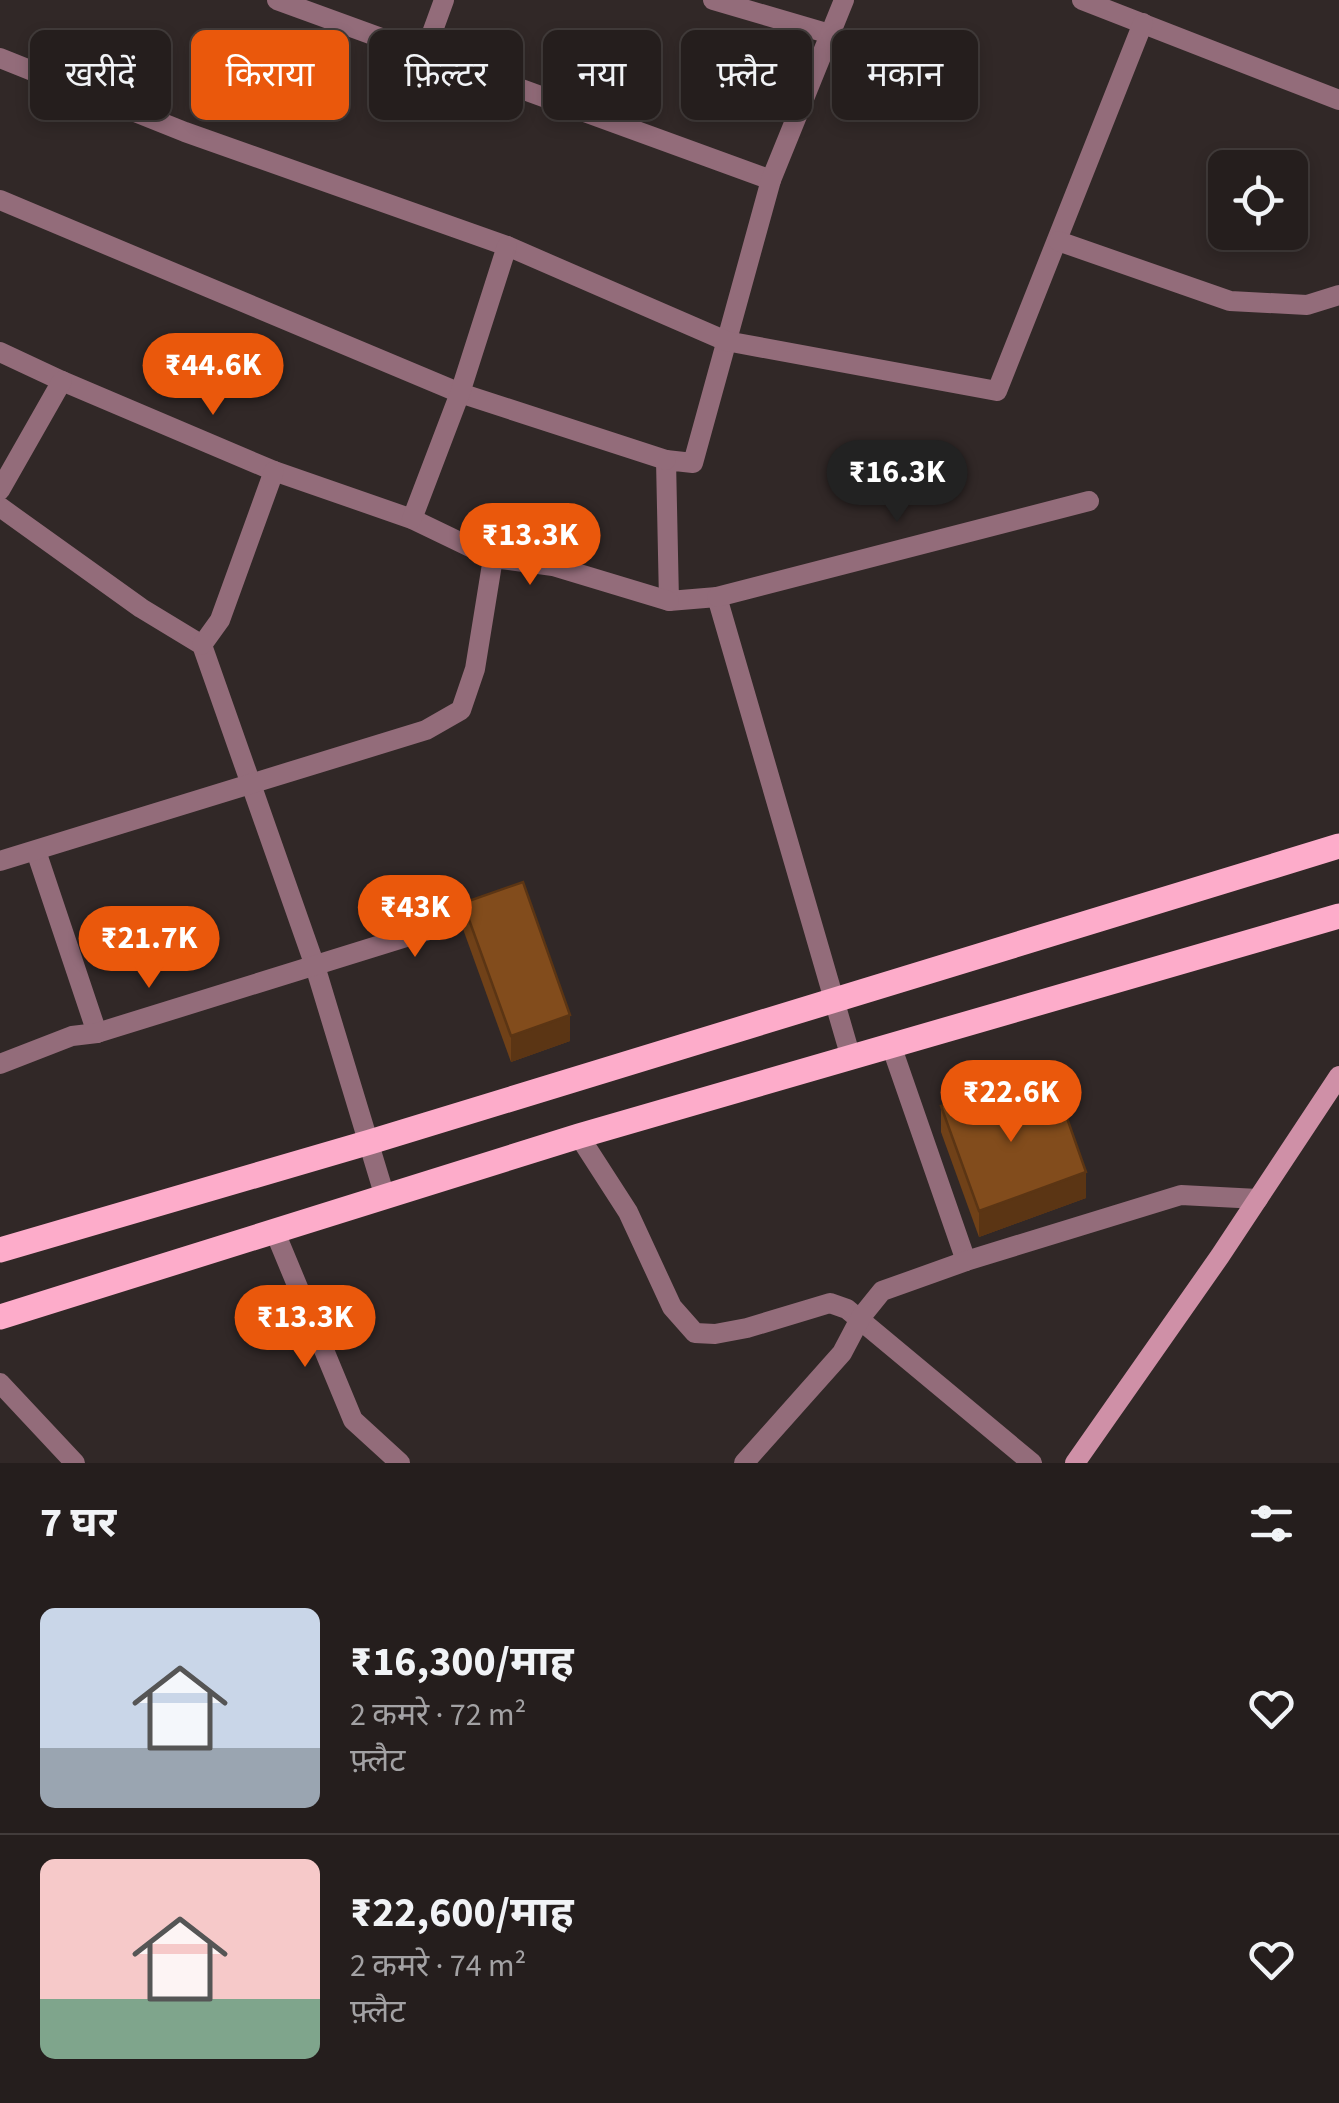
<!DOCTYPE html>
<html lang="hi">
<meta charset="utf-8">
<style>
body{margin:0;font-family:"Source Sans 3","Noto Sans Devanagari",sans-serif;background:#312b2a;color:#f1f3f6;height:100vh;display:flex;flex-direction:column;font-size:38px;white-space:nowrap}
*{box-sizing:border-box;margin:0}
p{font-size:32px;color:#a3a2a4}
.icon{flex:none;width:55px;height:55px;fill:none;stroke:currentColor;stroke-width:2;stroke-linecap:round;stroke-linejoin:round}
.map{position:relative;height:1463px;overflow:hidden}
.sheet{display:flex;flex-direction:column;background:#251e1d;flex:1}
.sheet>*{flex:none}
.guide{position:absolute;left:30px;top:30px;width:1280px;height:90px;display:flex;gap:20px}
.fabs{position:absolute;left:1208px;top:150px;display:grid;gap:20px}
.fabs a{display:grid;place-items:center;width:100px;height:100px;border-radius:15px;background:#251e1d;box-shadow:0 5px 15px #0003,0 0 0 2px #423c3b;font-size:50px}
.price{position:absolute;translate:-50% -85px;padding:0 22px;border-radius:35px;background:#ea580c;color:#fff;font-size:32px;line-height:65px;filter:drop-shadow(0 2px 5px #0008)}
.price::after{content:'';position:absolute;left:50%;top:60px;width:30px;height:22px;margin-left:-15px;background:inherit;clip-path:polygon(0 0,100% 0,50% 100%)}
.price.selected{background:#222;color:#fff}
ul{padding:0;list-style:none}
li{display:flex;align-items:center;gap:30px;height:250px;padding:0 40px}
li+li{border-top:2px solid #423c3b}
li span{display:grid;place-items:center;flex:none;width:280px;height:200px;border-radius:15px;color:#555}
li>.icon{margin-inline-start:auto}
span .icon{width:120px;height:120px;fill:#fffc;stroke-width:1}
li b{font-size:42px}
h2{display:flex;justify-content:space-between;align-items:center;height:120px;padding:0 40px;font-size:42px}
.tag{padding:0 35px;border-radius:15px;background:#251e1d;box-shadow:0 5px 15px #0003,0 0 0 2px #423c3b;font-size:35px;line-height:90px}
.tag.selected{background:#ea580c;color:#fff}
.map>svg:first-child{display:block}
.lines{fill:none;stroke-linecap:round;stroke-linejoin:round}
.street{stroke:#936c7a;stroke-width:20}
.secondary{stroke:#cf90a7;stroke-width:20}
.primary{stroke:#fdacca;stroke-width:25}
.wall{fill:#704118}
.shaded-wall{fill:#5b3514}
.building{fill:#824c1c;stroke:#5b3514;stroke-width:2.5}
</style>
<div class="map">
<svg width="1339" height="1463" viewBox="0 0 1339 1463">
<rect width="100%" height="100%" fill="#312827"/>
<g class="lines">
<g class="street">
<polyline points="277,0 771,180"/>
<polyline points="713,0 830,34"/>
<polyline points="844,0 771,180 693,463 666,460 669,601 717,597 851,1058"/>
<polyline points="1082,0 1339,100"/>
<polyline points="424,55 444,0"/>
<polyline points="0,58 185,132 507,246 726,341 997,391 1143,23"/>
<polyline points="0,200 460,393 666,460"/>
<polyline points="1058,241 1230,301 1307,305 1339,295"/>
<polyline points="0,352 62,381 274,471 412,519 493,558 553,566 669,601"/>
<polyline points="0,490 62,381"/>
<polyline points="0,507 141,608 202,645 315,966 385,1197"/>
<polyline points="412,519 460,393 507,246"/>
<polyline points="717,597 1089,501"/>
<polyline points="202,645 220,620 274,471"/>
<polyline points="36,851 97,1033"/>
<polyline points="0,861 426,730 461,710 475,669 493,558"/>
<polyline points="892,1048 966,1261"/>
<polyline points="0,1064 72,1036 97,1033 490,911"/>
<polyline points="579,1136 628,1212 672,1307 695,1333 715,1334 747,1328 830,1303 847,1309 1032,1463"/>
<polyline points="275,1232 353,1420 400,1463"/>
<polyline points="0,1383 75,1463"/>
<polyline points="744,1463 842,1353 861,1317 882,1291 966,1261 1181,1195 1258,1199"/>
</g>
<polyline class="secondary" points="1075,1463 1220,1256 1339,1076"/>
<g class="primary">
<polyline points="0,1250 370,1142 1339,846"/>
<polyline points="0,1317 579,1136 1339,916"/>
</g>
</g>
<g class="wall">
<polygon points="463,903 570,1041 511,1062 463,929"/>
<polygon points="941,1106 1026,1114 1086,1198 979,1237 941,1132"/>
</g>
<g class="shaded-wall">
<polygon points="570,1015 570,1041 511,1062 511,1036"/>
<polygon points="1086,1172 1086,1198 979,1237 979,1211"/>
</g>
<g class="building">
<polygon points="523,882 570,1015 511,1036 463,903"/>
<polygon points="1013,1079 1026,1114 1061,1101 1086,1172 979,1211 941,1106"/>
</g>
</svg>
<div class="fabs">
<a><svg class="icon" aria-label="locate" viewBox="0 0 24 24"><circle cx="12" cy="12" r="6"/><path d="M12 2v4M12 18v4M2 12h4M18 12h4"/></svg></a>
</div>
<b class="price" style="left:213px;top:418px">₹44.6K</b>
<b class="price selected" style="left:897px;top:525px">₹16.3K</b>
<b class="price" style="left:530px;top:588px">₹13.3K</b>
<b class="price" style="left:415px;top:960px">₹43K</b>
<b class="price" style="left:149px;top:991px">₹21.7K</b>
<b class="price" style="left:1011px;top:1145px">₹22.6K</b>
<b class="price" style="left:305px;top:1370px">₹13.3K</b>
<div class="guide">
<a class="tag">खरीदें</a>
<a class="tag selected">किराया</a>
<a class="tag">फ़िल्टर</a>
<a class="tag">नया</a>
<a class="tag">फ़्लैट</a>
<a class="tag">मकान</a>
</div>
</div>
<section class="sheet">
<h2>7 घर<svg class="icon" aria-label="filters" viewBox="0 0 24 24"><path d="M4 7h16M4 17h16"/><circle cx="9" cy="7" r="2"/><circle cx="15" cy="17" r="2"/></svg></h2>
<ul>
<li><span style="background:linear-gradient(#c9d6e8 70%,#9aa5b1 0)"><svg class="icon" aria-label="home" viewBox="0 0 24 24"><path d="M3 11l9-7 9 7M6 9v11h12V9"/></svg></span><div><b>₹16,300/माह</b><p>2 कमरे · 72 m²</p><p>फ़्लैट</p></div><svg class="icon" aria-label="heart" viewBox="0 0 24 24"><path d="M12 20l-8-8c-3-5 5-10 8-4 3-6 11-1 8 4z"/></svg></li>
<li><span style="background:linear-gradient(#f6c9c9 70%,#7fa58c 0)"><svg class="icon" aria-label="home" viewBox="0 0 24 24"><path d="M3 11l9-7 9 7M6 9v11h12V9"/></svg></span><div><b>₹22,600/माह</b><p>2 कमरे · 74 m²</p><p>फ़्लैट</p></div><svg class="icon" aria-label="heart" viewBox="0 0 24 24"><path d="M12 20l-8-8c-3-5 5-10 8-4 3-6 11-1 8 4z"/></svg></li>
</ul>
</section>
